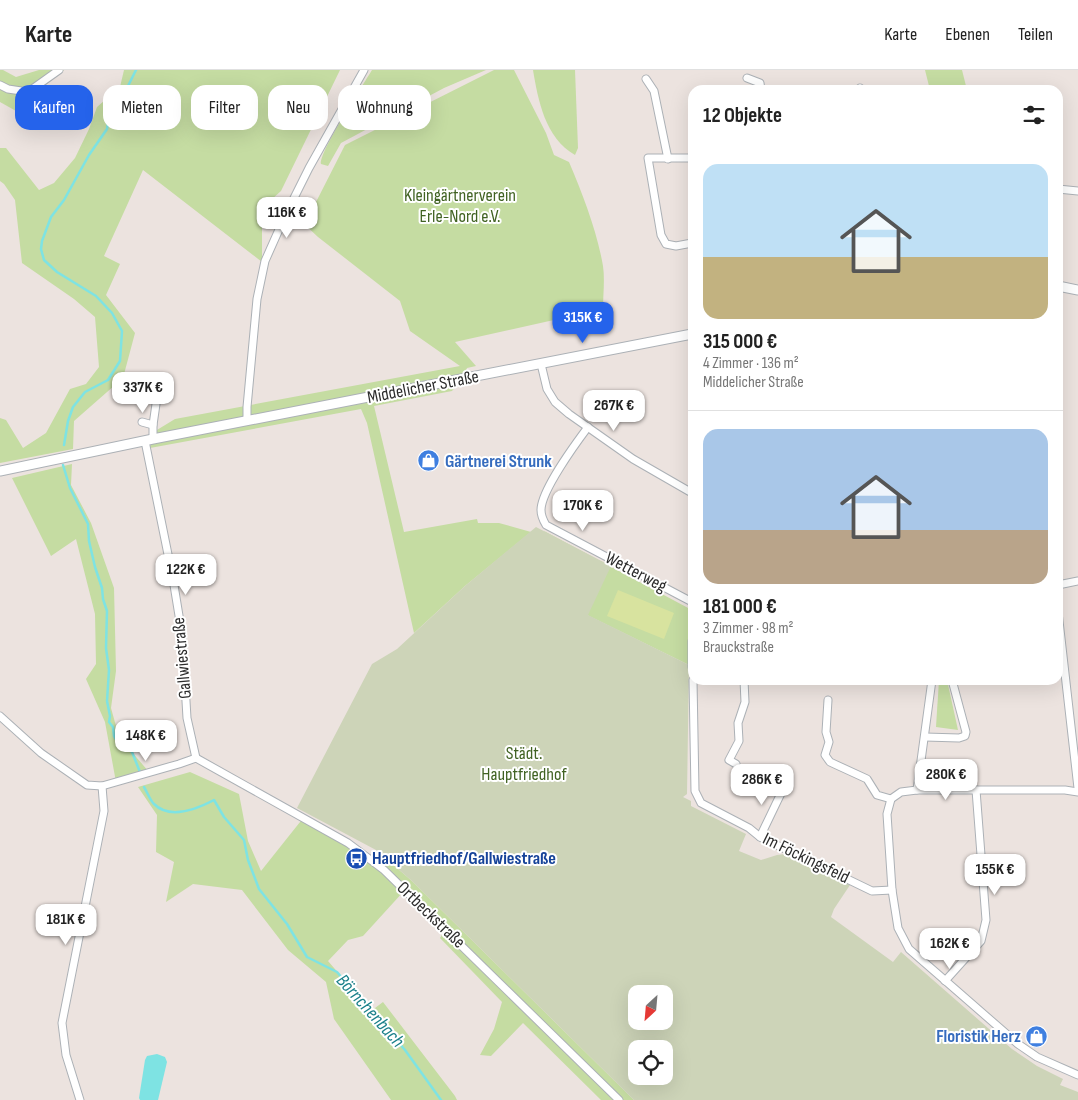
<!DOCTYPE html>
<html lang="de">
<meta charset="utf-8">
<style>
body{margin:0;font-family:"Sofia Sans Condensed",sans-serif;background:#f2f2f2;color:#222;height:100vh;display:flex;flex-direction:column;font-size:19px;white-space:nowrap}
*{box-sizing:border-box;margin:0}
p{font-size:16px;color:#767676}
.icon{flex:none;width:28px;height:28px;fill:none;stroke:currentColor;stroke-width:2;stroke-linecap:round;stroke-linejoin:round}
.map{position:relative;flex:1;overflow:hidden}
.side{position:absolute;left:688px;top:15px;width:375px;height:600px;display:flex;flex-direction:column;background:#fff;border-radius:15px;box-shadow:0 5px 20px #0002}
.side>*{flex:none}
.top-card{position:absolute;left:15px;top:15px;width:475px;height:45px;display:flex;gap:10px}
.needle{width:32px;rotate:206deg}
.buttons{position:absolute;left:628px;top:915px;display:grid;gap:10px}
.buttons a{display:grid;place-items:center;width:45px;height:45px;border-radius:10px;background:#fff;box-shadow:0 5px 20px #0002;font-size:25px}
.price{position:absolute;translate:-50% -42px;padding:0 11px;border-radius:10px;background:#fff;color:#222;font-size:16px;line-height:32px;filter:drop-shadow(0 1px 2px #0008)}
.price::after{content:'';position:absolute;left:50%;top:30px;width:15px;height:11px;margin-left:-8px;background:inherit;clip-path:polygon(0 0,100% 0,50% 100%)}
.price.current{background:#2563eb;color:#fff}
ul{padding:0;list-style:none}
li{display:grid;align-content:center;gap:10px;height:265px;padding:0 15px}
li+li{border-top:1px solid #e0e0e0}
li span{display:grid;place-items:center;height:155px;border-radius:15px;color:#555}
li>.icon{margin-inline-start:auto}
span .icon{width:90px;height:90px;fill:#fffc;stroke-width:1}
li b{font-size:21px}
h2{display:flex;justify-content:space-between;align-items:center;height:60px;padding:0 15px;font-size:21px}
.tag{padding:0 18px;border-radius:15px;background:#fff;box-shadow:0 5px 20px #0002;font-size:18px;line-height:45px}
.tag.current{background:#2563eb;color:#fff}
header{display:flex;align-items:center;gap:30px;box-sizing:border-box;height:70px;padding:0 25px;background:#fff;border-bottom:1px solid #e0e0e0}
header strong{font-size:24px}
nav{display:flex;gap:28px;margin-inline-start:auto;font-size:18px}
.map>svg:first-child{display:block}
.green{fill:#c5dca2}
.cemetery{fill:#cdd4b8;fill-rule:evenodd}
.pitch{fill:#d8e39f}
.water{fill:#7ee3e3}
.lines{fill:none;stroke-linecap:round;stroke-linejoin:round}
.stream{stroke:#7ee3e3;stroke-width:2.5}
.minor-casing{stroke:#acb1b6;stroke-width:9}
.tertiary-casing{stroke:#acb1b6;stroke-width:11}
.minor{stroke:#fff;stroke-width:7}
.tertiary{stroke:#fff;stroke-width:9}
.labels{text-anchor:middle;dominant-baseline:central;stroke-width:4;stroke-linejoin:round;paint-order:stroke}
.park-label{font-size:18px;fill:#406222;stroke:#fff}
.street-label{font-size:18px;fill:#2c2c2c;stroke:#fff}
.shop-label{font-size:18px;font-weight:bold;fill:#366cbe;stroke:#fff;text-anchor:start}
.transit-label{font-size:18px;font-weight:bold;fill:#164399;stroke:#fff;text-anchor:start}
.water-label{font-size:19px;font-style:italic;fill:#1b808a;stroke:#fff}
</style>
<header>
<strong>Karte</strong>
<nav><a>Karte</a><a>Ebenen</a><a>Teilen</a></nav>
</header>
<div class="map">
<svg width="1078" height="1030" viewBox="0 0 1078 1030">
<rect width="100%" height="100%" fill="#ece3df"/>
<g class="green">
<polygon points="0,0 3,0 16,7 39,0 64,0 37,22 33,30 16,41 0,32"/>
<polygon points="124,0 340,0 281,121 262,138 262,192 143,100 104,186 120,194 106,225 135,263 123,308 74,351 73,379 0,393 0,348 6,350 23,378 46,363 70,319 86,314 99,297 95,247 74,229 22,193 15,130 4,114 0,111 0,78 6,78 39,120 54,113 75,88 89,59 97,37 120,17"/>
<path d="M372 0H486L444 18 341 73 328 96 321 94C319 82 363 15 372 0Z"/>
<path d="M494 0H514L546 63 554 85 569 92C583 125 597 161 603 196 605 210 603 225 603 239L455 272 476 296 467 298 464 306 452 321 374 336 404 462 477 449 478 453H499L531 462 465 516 414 563 367 353 361 339 150 378 152 363 175 349 460 296 410 261 400 231 318 167 302 152 316 140 315 134 345 75Z"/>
<path d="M533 0H575L578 78 575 85C545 68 538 30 533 0Z"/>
<polygon points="925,0 962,0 967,20 930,20"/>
<polygon points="72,394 71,415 91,453 114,518 116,601 111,638 119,667 149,702 116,712 105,652 86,609 96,594 95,544 76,469 51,486 12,408"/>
<polygon points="544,461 690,539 689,595 587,545"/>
<polygon points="939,610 947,610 958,660 936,657"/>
<polygon points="190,702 239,724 248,771 261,801 304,747 348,773 404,821 363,866 348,870 328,891 371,941 383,932 455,1026 457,1030 391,1030 334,949 326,912 288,880 242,820 193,814 166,832 174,792 156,782 157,745 138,717"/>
<polygon points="376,780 412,811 634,1030 601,1030 523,953 491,986 480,985 494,959 502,932 440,868 444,862 386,799"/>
</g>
<path class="cemetery" d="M536 457 611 496 588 545 689 595 687 724 683 727 691 731V736L746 764 739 781 761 790 777 785 785 784 850 815 834 839 831 847 893 892 901 882 1012 979 1037 996 1063 1009 1060 1015 1078 1022V1030H634L412 811 376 780 297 738 372 594 397 579 465 516ZM636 924H664V951H636ZM636 979H664V1006H636Z"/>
<polygon class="pitch" points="618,520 674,543 664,569 607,546"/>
<polygon class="water" points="157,984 165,987 167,992 158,1030 140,1030 139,1028 145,990 147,986"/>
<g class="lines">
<g class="stream">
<polyline points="64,375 68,351 73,337 85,322 108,310 120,291 122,261 112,243 96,226 57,202 44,190 41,179 42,171 51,147 64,130 89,85 107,59 109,46 113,35 124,24 136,0"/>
<polyline points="63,395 70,418 88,454 89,471 95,497 102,518 103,529 107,541 106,578 109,600 107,631 110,646 109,652 113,657 114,666 117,671 132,682 140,702"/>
<path d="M144 717C147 722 150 730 154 734 170 750 197 739 214 730L224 747 244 770 248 790 259 819 287 854 307 887 337 902 405 980 441 1030"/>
</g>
<defs>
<g id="minor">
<polyline points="747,8 760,13 761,20"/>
<polyline points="646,9 654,21 668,89"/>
<polyline points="0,15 8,19 28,22 59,0"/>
<polyline points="860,18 862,20"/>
<polyline points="692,88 648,88 661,165 666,174 676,176 692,173"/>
<polyline points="1058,119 1078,121"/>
<polyline points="541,294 547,319 555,332 569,344 633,389 692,423"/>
<polyline points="247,351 247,337 257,229 265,191 285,146 309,98 364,0"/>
<polyline points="142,352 153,355"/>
<path d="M588 357C576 373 541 421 541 440 541 446 543 450 546 455L692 532"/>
<polyline points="153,369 153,355 158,320"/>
<polyline points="145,371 173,509 182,564 187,648 196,688"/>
<polyline points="1058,515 1078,511"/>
<polyline points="1058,542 1078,718"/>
<polyline points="692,571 692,597"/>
<polyline points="693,610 695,721 701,733 749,758 760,767 872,821 892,820"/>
<polyline points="828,630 826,662 829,672 825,685 830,692 867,709 877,725 891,729"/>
<polyline points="0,646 41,683 87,715 102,716 179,694 196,688"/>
<polyline points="925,667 959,668 965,666 966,662 952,610"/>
<polyline points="196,688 348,773 384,800 619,1030"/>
<polyline points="736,694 729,690 739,671 738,653 745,632 744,610"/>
<polyline points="917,720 932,610"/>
<polyline points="1078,722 1065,720 917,720 901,722 891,729 887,744 892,820 898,858 909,879 1018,974 1037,987 1078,1005"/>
<polyline points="760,767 785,715"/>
<polyline points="945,911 981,871 986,850 976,720"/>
<polyline points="80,1030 66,985 62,953 104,741 102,716"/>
</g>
<g id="tertiary">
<polyline points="1058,216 1078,220"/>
<polyline points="0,401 153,369 692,264"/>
</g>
</defs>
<use href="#minor" class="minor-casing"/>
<use href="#tertiary" class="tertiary-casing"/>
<use href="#minor" class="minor"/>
<use href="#tertiary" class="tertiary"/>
</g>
<defs>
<symbol id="shop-disc" viewBox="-11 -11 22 22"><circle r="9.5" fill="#3f7fe0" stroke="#fff"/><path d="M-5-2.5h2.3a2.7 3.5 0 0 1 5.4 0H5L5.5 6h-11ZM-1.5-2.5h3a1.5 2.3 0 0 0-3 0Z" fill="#fff"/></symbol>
<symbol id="bus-disc" viewBox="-11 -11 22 22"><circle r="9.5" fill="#1a4fb4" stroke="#fff"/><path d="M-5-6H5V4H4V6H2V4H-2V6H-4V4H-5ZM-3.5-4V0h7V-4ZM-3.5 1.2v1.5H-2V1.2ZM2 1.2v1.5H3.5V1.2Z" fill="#fff"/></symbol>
</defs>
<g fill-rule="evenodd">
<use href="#shop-disc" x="416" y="378" width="25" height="25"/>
<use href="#bus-disc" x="344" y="776" width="25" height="25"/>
<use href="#shop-disc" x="1024" y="954" width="25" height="25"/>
</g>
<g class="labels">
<g class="park-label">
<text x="460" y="125">Kleingärtnerverein<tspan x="460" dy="21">Erle-Nord e.V.</tspan></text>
<text x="524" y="683">Städt.<tspan x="524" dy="21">Hauptfriedhof</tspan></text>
</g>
<g class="street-label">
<text transform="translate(423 317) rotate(-11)">Middelicher Straße</text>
<text transform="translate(636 502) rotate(28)">Wetterweg</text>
<text transform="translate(182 588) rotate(-95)">Gallwiestraße</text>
<text transform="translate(806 788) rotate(26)">Im Föckingsfeld</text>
<text transform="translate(431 845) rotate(44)">Ortbeckstraße</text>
</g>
<g class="shop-label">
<text x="445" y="391">Gärtnerei Strunk</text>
<text x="1021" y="966" text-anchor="end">Floristik Herz</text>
</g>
<g class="transit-label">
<text x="372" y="788">Hauptfriedhof/Gallwiestraße</text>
</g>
<g class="water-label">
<text transform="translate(370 941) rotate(48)">Börnchenbach</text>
</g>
</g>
</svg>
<div class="buttons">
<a><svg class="needle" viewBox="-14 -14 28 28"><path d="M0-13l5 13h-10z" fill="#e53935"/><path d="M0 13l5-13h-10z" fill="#767676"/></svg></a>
<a><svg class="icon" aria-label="locate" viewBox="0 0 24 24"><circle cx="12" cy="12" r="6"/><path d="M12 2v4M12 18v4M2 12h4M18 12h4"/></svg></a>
</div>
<b class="price" style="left:287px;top:169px">116K €</b>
<b class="price current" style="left:583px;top:274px">315K €</b>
<b class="price" style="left:143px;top:344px">337K €</b>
<b class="price" style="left:614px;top:362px">267K €</b>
<b class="price" style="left:583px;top:462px">170K €</b>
<b class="price" style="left:186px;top:526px">122K €</b>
<b class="price" style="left:146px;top:692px">148K €</b>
<b class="price" style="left:946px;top:731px">280K €</b>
<b class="price" style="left:762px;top:736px">286K €</b>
<b class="price" style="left:995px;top:826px">155K €</b>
<b class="price" style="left:66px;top:876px">181K €</b>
<b class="price" style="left:950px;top:900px">162K €</b>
<div class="top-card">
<a class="tag current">Kaufen</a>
<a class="tag">Mieten</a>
<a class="tag">Filter</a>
<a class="tag">Neu</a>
<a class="tag">Wohnung</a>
</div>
<section class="side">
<h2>12 Objekte<svg class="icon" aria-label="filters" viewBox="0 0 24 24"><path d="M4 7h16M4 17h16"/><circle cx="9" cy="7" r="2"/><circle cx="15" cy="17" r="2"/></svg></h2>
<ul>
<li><span style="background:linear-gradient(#bfe0f5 60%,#c2b280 0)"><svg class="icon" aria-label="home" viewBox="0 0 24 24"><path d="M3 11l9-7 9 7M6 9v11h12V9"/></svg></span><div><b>315 000 €</b><p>4 Zimmer · 136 m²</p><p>Middelicher Straße</p></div></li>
<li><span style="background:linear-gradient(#a9c7e8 65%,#b9a48a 0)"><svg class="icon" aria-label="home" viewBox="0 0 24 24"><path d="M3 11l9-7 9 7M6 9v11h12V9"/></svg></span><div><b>181 000 €</b><p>3 Zimmer · 98 m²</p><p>Brauckstraße</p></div></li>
</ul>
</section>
</div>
